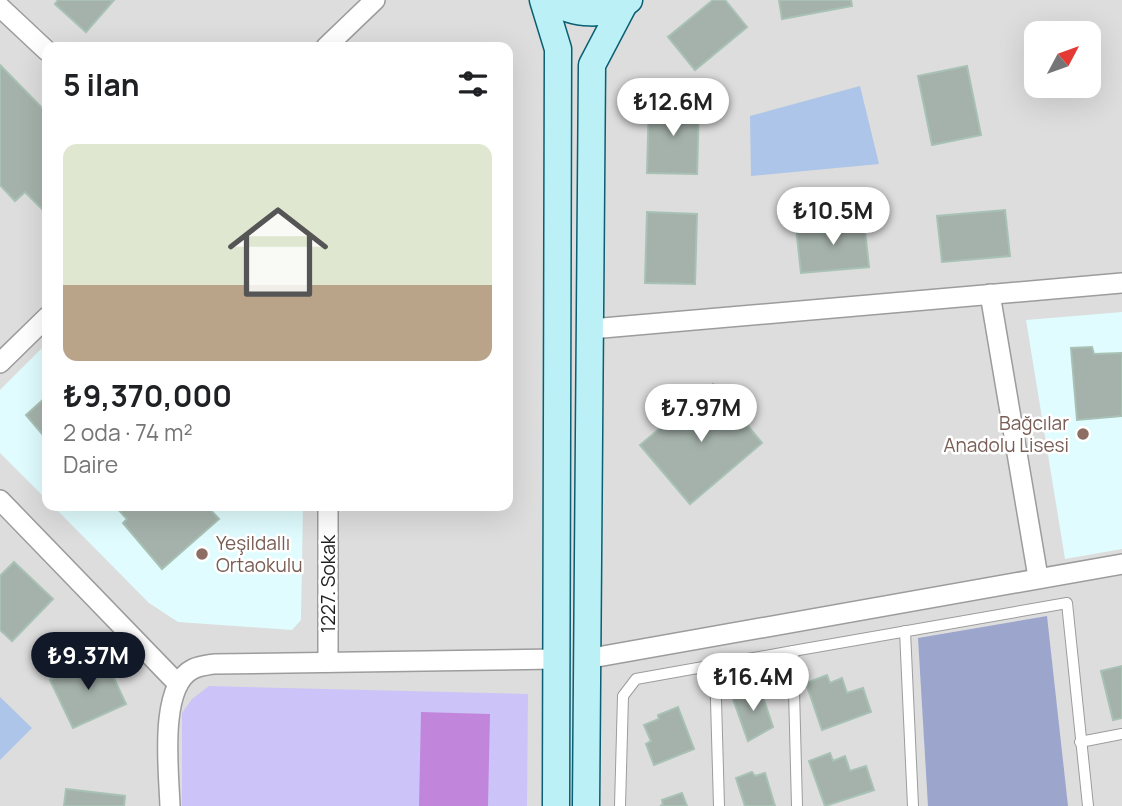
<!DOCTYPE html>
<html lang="tr">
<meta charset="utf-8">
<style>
body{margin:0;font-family:Manrope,sans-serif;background:#f6f6f6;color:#202124;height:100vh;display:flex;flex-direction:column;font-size:26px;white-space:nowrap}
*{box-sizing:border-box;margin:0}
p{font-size:23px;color:#757577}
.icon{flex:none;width:38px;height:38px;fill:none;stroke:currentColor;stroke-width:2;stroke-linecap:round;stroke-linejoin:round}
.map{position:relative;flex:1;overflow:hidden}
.panel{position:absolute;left:42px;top:42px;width:471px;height:469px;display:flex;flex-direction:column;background:#fff;border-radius:14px;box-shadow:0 7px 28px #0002}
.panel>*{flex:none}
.needle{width:46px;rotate:49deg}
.fabs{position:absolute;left:1024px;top:21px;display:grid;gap:14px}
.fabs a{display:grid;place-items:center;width:77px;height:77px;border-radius:14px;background:#fff;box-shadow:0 7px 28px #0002;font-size:35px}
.price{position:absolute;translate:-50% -60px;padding:0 16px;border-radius:24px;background:#fff;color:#222;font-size:23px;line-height:46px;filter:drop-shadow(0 2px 4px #0008)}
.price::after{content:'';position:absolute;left:50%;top:42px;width:21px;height:16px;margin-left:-10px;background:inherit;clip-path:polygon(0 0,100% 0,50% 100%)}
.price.current{background:#111827;color:#fff}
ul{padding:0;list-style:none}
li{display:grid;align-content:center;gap:14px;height:371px;padding:0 21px}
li+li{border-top:2px solid #e0e0e0}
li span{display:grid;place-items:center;height:217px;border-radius:14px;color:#555}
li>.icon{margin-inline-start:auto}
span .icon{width:126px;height:126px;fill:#fffc;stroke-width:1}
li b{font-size:30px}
h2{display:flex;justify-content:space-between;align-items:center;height:84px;padding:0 21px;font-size:30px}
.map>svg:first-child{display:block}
.residential{fill:#dcdddc;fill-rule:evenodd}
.education{fill:#e0fcfe}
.grass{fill:#adc5e8}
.forest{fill:#9ca6cd}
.park{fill:#ccc4f8}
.pitch{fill:#c186dc}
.building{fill:#a5b1ab;stroke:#a8c1b5;stroke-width:2}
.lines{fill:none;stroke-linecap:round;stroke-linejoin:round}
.lane-casing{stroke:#9c9c9c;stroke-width:12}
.street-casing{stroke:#9c9c9c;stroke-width:22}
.secondary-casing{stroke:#095f73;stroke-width:29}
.lane{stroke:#fff;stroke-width:10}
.street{stroke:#fff;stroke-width:19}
.secondary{stroke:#bbf0f7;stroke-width:26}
.education-dot{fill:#8d6e63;stroke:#fff;stroke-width:2.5}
.labels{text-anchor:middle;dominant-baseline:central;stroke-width:5;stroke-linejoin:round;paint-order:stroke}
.education-label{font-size:19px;fill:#785e54;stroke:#fff;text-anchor:end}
.street-label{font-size:19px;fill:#1f1f1f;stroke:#fff}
</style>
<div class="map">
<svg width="1122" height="806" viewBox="0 0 1122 806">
<rect width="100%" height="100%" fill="#e6efed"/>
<path class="residential" d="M0 0H1122V806H0ZM1036 33H1088V86H1036ZM47 47H508V506H47Z"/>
<g class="education">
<polygon points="1122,312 1122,549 1065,559 1026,320"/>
<polygon points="47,343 47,500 0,453 0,390"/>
<polygon points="53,506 303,506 301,620 292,630 178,622 149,603"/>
</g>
<g class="grass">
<polygon points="860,86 879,164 751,176 750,116"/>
<polygon points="0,697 32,728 0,760"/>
</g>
<polygon class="forest" points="1047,616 1068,806 928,806 918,638"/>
<polygon class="park" points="209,686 528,694 527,806 182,806 182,713 192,699"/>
<polygon class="pitch" points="421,712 490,714 488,806 419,806"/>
<g class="building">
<polygon points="58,0 114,0 86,32 55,4"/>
<polygon points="713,0 725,0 747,27 695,70 668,37"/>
<polygon points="779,0 851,0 852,6 782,19"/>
<polygon points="0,65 47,113 47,214 25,192 15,201 0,185"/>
<polygon points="967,66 981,135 932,145 918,76"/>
<polygon points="649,103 699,104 697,174 647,173"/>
<polygon points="1005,210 1010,256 942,262 937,216"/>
<polygon points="647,212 697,214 695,284 645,283"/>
<polygon points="864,221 869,267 801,273 796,228"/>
<polygon points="1092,347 1094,354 1122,353 1122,416 1077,420 1071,348"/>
<polygon points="713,384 762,443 690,504 640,445"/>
<polygon points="47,396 47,431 43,435 26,415"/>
<polygon points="115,506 207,506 219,519 162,569 123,523 127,519"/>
<polygon points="14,562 53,599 12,641 0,630 0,576"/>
<polygon points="103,655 126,704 73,728 50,680"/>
<polygon points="1122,666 1122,718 1113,720 1101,671"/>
<polygon points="827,675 830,683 842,678 847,693 863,688 871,712 822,730 806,683"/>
<polygon points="749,690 751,694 761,691 773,727 748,741 732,696"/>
<polygon points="678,707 694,749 654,765 646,744 651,741 644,725 659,719 658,715"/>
<polygon points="830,753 833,761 845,756 850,771 866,766 874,790 825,806 809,761"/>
<polygon points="752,772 755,776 765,773 775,806 745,806 736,778"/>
<polygon points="66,789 125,796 124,806 64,806"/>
<polygon points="682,793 687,806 660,806 663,805 662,800"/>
</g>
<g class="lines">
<defs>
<g id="lane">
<polyline points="905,631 913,806"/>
<polyline points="793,651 1067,603 1088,806"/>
<polyline points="715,665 719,806"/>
<polyline points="1080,742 1122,734"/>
<polyline points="620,806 623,696 636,679 793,651 797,806"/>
</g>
<g id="street">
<polyline points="0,7 47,51"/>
<polyline points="326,47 375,0"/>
<polyline points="990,294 1038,577"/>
<polyline points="591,329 1122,283"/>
<polyline points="0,363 47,317"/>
<polyline points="0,500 178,684"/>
<polyline points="328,506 328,662"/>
<polyline points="586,659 1122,564"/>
<path d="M170 806C169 773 158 686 193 669 199 666 208 665 214 664L557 659"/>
</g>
<g id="secondary">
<polyline points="543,0 558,49 556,806"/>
<path d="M551 0C573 15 607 18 629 0"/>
<polyline points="586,806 592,65 624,4"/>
</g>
</defs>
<use href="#lane" class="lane-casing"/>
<use href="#street" class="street-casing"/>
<use href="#secondary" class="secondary-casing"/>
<use href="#lane" class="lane"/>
<use href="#street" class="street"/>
<use href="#secondary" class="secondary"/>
</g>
<g class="education-dot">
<circle cx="1083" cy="434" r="7"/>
<circle cx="202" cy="554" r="7"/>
</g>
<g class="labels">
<g class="education-label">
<text x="1069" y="423">Bağcılar<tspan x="1069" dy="22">Anadolu Lisesi</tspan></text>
<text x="216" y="543" text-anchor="start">Yeşildallı<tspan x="216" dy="22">Ortaokulu</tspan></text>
</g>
<g class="street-label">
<text transform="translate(328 584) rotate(-90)">1227. Sokak</text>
</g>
</g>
</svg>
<div class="fabs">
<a><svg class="needle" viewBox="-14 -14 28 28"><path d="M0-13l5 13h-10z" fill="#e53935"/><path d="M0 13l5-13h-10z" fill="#757577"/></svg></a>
</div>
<b class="price" style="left:673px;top:138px">₺12.6M</b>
<b class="price" style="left:833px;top:247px">₺10.5M</b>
<b class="price" style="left:701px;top:444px">₺7.97M</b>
<b class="price current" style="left:88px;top:692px">₺9.37M</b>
<b class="price" style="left:753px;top:713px">₺16.4M</b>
<section class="panel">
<h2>5 ilan<svg class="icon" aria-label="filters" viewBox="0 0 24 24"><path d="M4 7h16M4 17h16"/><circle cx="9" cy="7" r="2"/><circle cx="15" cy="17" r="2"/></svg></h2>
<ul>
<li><span style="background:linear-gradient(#dfe7d0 65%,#b9a48a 0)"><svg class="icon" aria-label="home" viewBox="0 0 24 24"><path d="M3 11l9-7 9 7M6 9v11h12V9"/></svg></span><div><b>₺9,370,000</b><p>2 oda · 74 m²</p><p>Daire</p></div></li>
</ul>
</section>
</div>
